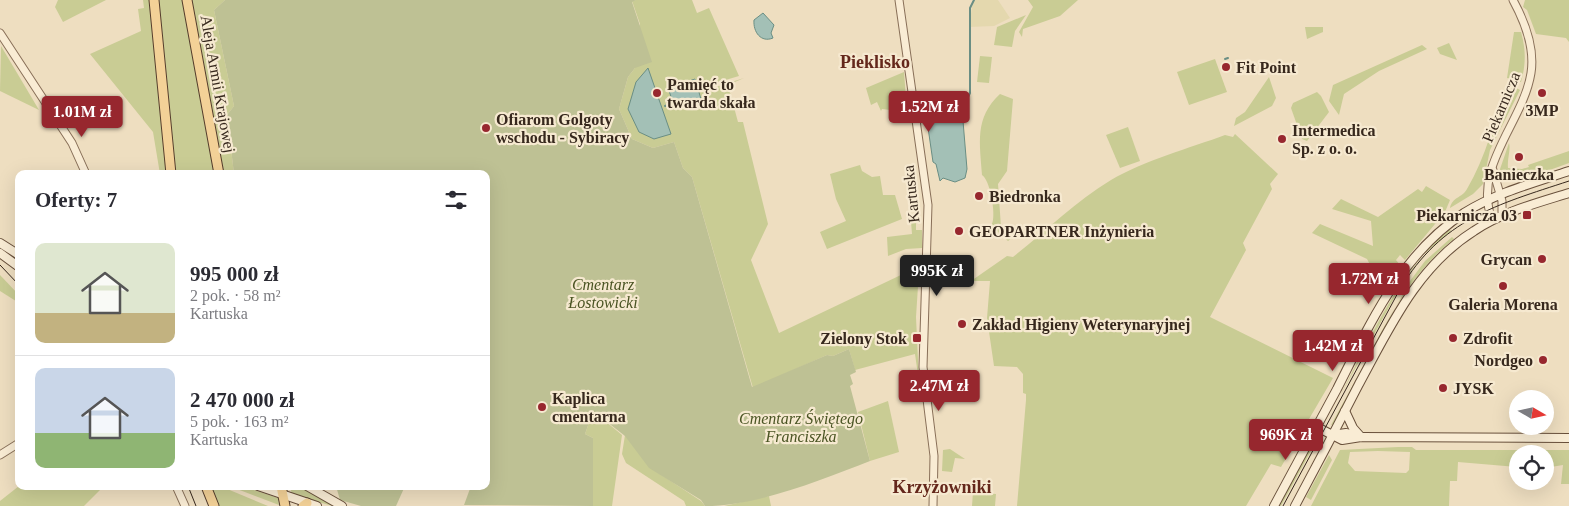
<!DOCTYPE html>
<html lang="pl">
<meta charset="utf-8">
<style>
body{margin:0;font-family:"Times New Roman",serif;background:#f2f2f3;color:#2b2b33;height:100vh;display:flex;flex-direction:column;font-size:19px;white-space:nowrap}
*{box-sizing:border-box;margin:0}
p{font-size:16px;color:#7c7c81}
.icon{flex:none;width:28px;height:28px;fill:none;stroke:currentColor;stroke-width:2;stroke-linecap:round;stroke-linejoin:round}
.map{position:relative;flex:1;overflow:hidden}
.panel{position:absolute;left:15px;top:170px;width:475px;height:320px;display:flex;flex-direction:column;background:#fff;border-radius:10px;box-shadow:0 5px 20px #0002}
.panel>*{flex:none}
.needle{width:32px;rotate:99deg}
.fabs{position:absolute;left:1509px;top:390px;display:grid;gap:10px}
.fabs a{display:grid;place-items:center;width:45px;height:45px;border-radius:50%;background:#fff;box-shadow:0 5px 20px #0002;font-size:25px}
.price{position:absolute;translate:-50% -42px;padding:0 11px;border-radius:5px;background:#97272e;color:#fff;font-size:16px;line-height:32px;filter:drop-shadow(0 1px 2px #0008)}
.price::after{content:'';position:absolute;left:50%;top:30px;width:15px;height:11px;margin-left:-8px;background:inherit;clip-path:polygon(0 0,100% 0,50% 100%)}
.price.current{background:#222;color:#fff}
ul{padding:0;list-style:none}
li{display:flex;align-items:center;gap:15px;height:125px;padding:0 20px}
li+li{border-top:1px solid #e1e1e2}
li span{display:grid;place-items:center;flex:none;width:140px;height:100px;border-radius:10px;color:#555}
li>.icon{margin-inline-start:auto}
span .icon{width:60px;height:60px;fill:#fffc;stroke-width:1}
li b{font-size:21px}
h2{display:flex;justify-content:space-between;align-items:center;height:60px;padding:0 20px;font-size:21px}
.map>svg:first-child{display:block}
.farmland{fill:#e4d8ae}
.green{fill:#c9cc94;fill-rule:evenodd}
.cemetery{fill:#bec194}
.water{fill:#a3c0b6;stroke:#6a8e84}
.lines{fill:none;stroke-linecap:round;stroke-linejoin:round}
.stream{stroke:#6a8e84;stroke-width:2}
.tertiary-casing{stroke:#886f58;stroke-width:9}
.secondary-casing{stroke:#69503b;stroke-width:10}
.primary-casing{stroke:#553d2c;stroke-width:11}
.tertiary{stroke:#f9ecd4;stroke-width:7}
.secondary{stroke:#f9ecd4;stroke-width:8}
.primary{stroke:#f3d197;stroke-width:9}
.tram{stroke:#37281d;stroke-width:1}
.poi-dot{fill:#97272e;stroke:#f6e9d0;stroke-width:2}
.labels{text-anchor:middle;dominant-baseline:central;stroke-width:4.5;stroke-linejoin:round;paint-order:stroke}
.poi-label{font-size:16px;font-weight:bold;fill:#37281d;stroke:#f6e9d0;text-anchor:start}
.street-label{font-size:16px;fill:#37281d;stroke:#f6e9d0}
.park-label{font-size:16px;font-style:italic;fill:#4a5423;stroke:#f6e9d0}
.neighbourhood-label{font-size:18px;font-weight:bold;fill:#64271b;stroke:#f6e9d0}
</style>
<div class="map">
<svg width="1569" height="506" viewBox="0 0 1569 506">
<rect width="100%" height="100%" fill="#eedec0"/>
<polygon class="farmland" points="973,0 998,0 1010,18 994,26 969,27"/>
<g class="green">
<polygon points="58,0 106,0 63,22 55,7"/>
<polygon points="143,0 149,0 167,174 160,174 153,132 90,54 141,31 138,9 144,8"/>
<polygon points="157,0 184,0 216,174 175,174"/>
<polygon points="191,0 225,0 214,10 234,106 227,115 234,174 224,174"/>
<polygon points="636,0 692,0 697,13 709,8 739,76 712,84 713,88 744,78 728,85 738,122 743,122 768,224 751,260 779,333 903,274 919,271 916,317 919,382 915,354 855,370 849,349 833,356 827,355 753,388 692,177 683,168 674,142 653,148 632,139 619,109 628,77 635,68 640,24 632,1"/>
<polygon points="1028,0 1078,0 1060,16 1023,29 1022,37 1019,32 1033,7"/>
<polygon points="1525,0 1569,0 1569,42 1566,38 1536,34 1527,10 1523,7"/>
<polygon points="1026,15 1015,31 1012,47 994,45 997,27"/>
<polygon points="1305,27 1323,27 1323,32 1307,39"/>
<path d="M1514 32H1521C1526 50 1526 64 1521 82L1507 78Z"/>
<polygon points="1449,43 1457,60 1440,54 1437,48"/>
<polygon points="1422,45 1427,49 1379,71 1344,94 1339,115 1329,101 1333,85"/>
<polygon points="1,46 39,110 0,91"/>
<polygon points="980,56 992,57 989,83 977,82"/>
<polygon points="1215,59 1227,92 1189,105 1177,72"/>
<polygon points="904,72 907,112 882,109 881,111 877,102 871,105 866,88"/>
<polygon points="1269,77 1276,98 1272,106 1234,126 1236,118 1245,112"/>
<path d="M1507 83 1520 90 1490 150 1483 184 1473 194 1450 208C1452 197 1462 198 1467 189 1486 157 1495 119 1507 83Z"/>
<polygon points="1317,92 1321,96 1329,112 1307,141 1302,139 1291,108 1293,103"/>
<path d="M1000 94 1013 99 1007 171 998 184 1001 227 1006 225 1012 238 1008 241 997 231 986 238C986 231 992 227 993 220 995 210 990 180 982 175 980 143 974 118 1000 94Z"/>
<polygon points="1128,127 1140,161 1120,168 1106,135"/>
<path d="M1235 134 1278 174 1270 184 1272 189 1243 243 1246 250 1210 317 1333 378 1281 467 1271 464 1246 506H1017L1026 400V394L1023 393V374L1017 367 994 366 987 318 990 281H971L1007 256 1013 257C1046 231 1075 202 1111 180 1143 161 1190 148 1225 135L1233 137Z"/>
<path d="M1509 143C1511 149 1507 159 1508 168L1522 169 1529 167 1528 165 1569 151V163L1547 171 1501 180 1499 172Z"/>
<polygon points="860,165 862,171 872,177 880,176 883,195 895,195 902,219 827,249 820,232 846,221 836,199 830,174"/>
<polygon points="1426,186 1450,200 1445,212 1405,260 1400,255 1396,260 1400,265 1384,284 1375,274 1367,259 1312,233 1320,224 1373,246 1371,221 1332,209 1341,199 1378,217 1418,189 1422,192"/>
<polygon points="911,222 916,222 916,230 922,230 922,248 906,249 888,256 887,237 912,234"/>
<path d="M1449 228 1451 231 1423 255 1403 282 1340 396C1371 337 1398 273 1449 228Z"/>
<path d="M1452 237 1454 239C1397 283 1368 361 1335 424L1331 425 1410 281 1425 261Z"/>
<polygon points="0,275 19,295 19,303 0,291"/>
<polygon points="888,401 899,452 870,461 858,412"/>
<polygon points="593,411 622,435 612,506 593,506 593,438 585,434"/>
<polygon points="625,435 654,470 701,501 705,506 686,506 684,501 626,463 622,454"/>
<polygon points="1311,445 1313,447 1281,506 1278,506"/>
<path d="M1398 447H1412L1416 450H1569V484H1561L1563 465 1545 468V454H1518L1517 467 1458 462 1457 481H1450L1449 506H1311L1340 450ZM1378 451 1410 452 1409 470 1406 473 1355 471 1348 463 1350 452Z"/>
<polygon points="950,449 965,459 955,458 952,472 942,471 943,450"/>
<polygon points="1329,455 1332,460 1311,500 1306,497"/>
<polygon points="19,486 104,486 84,506 0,506 0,501"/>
<polygon points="210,486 220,486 268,506 217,506"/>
<polygon points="229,486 242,486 278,498 279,505"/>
<polygon points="290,486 298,486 333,506 292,495"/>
<polygon points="973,492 996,494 995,506 972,506"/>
<polygon points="769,496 771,506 724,506"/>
</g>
<g class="cemetery">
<path d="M225 0H636L632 2 652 62 635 68 628 77 619 109 632 139 653 148 674 142 683 168 692 177 752 387 827 355 833 356 849 349 856 372 850 375 853 384 850 386 870 461C823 479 759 506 705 506L701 500 649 468 625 436 593 411 585 434 593 438V506L464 505 471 486H486V174H234L227 115 234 106 214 10Z"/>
<polygon points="336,486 405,486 396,506 361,506 340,500"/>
</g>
<g class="water">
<path d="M763 13 774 25 771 33 773 38C761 43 753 32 754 20Z"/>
<polygon points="648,68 671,134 654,139 639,132 628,109 636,82"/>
<polygon points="695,79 701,99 675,108 668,88"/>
<polygon points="935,97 943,103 962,109 967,169 965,178 955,182 943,178 940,181 936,164 933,162 924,100"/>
</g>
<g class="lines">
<g class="stream">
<polyline points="1225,59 1228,58"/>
<polyline points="665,106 673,103"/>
<polyline points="962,109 970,93 970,8 974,0"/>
</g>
<defs>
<g id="tertiary">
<polyline points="899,0 928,205 923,367 934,456 933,506"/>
<polyline points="0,33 72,143 86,174"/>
<polyline points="1493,170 1502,201 1502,216"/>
<path d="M1492 220C1472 166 1523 123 1531 73 1535 48 1525 22 1513 0"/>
<polyline points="0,455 19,443"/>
<polyline points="176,486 185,506"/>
</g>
<g id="secondary">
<polyline points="0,243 19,255"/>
<polyline points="0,253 19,267"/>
<polyline points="1345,411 1353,428 1361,437"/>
<polyline points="1317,427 1342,440 1361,437 1569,438"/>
<polyline points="1332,435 1346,433 1359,436"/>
<polyline points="258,486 317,506"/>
<polyline points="307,486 342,506"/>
<path d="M1274 506C1295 467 1316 428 1337 389 1370 324 1400 255 1464 213 1496 193 1533 183 1569 171"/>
<path d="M1295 506C1317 465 1338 425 1359 384 1390 327 1417 267 1474 231 1502 212 1537 203 1569 193"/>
</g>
<g id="primary">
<polyline points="154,0 171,174"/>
<polyline points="187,0 219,174"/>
<polyline points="206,486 214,506"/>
<polyline points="281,486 285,506"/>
<polyline points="303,506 307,503"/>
</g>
</defs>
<use href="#tertiary" class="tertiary-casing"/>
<use href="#secondary" class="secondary-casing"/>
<use href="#primary" class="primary-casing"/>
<use href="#tertiary" class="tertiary"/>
<use href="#secondary" class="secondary"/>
<use href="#primary" class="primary"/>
<g class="tram">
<polyline points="0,265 19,285"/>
<polyline points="188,486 196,506"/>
<path d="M1283 506 1400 289C1442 219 1496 205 1569 181"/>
</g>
</g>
<g class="poi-dot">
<circle cx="1226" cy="67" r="5"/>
<circle cx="657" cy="93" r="5"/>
<circle cx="1542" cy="93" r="5"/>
<circle cx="486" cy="128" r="5"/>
<circle cx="1282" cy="139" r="5"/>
<circle cx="1519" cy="157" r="5"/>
<circle cx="979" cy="196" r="5"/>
<rect x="1522" y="210" width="10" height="10" rx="2.5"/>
<circle cx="959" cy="231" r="5"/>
<circle cx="1542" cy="259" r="5"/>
<circle cx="1503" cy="286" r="5"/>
<circle cx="962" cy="324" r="5"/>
<rect x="912" y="333" width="10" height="10" rx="2.5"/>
<circle cx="1453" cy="338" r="5"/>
<circle cx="1543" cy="360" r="5"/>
<circle cx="1443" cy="388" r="5"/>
<circle cx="542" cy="407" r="5"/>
</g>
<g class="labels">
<g class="poi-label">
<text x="1236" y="67">Fit Point</text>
<text x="667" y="84">Pamięć to<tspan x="667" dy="18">twarda skała</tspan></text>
<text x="1542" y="110" text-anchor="middle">3MP</text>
<text x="496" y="119">Ofiarom Golgoty<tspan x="496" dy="18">wschodu - Sybiracy</tspan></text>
<text x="1292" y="130">Intermedica<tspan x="1292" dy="18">Sp. z o. o.</tspan></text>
<text x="1519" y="174" text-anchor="middle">Banieczka</text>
<text x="989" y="196">Biedronka</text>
<text x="1517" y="215" text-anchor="end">Piekarnicza 03</text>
<text x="969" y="231">GEOPARTNER Inżynieria</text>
<text x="1532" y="259" text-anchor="end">Grycan</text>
<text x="1503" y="304" text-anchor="middle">Galeria Morena</text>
<text x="972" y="324">Zakład Higieny Weterynaryjnej</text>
<text x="907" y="338" text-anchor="end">Zielony Stok</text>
<text x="1463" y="338">Zdrofit</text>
<text x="1533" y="360" text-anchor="end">Nordgeo</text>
<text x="1453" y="388">JYSK</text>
<text x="552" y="398">Kaplica<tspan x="552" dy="18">cmentarna</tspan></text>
</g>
<g class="street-label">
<text transform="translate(218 84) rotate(80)">Aleja Armii Krajowej</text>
<text transform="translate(1501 107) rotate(-67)">Piekarnicza</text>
<text transform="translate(911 194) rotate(-96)">Kartuska</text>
</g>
<g class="park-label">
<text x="603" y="284">Cmentarz<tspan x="603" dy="18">Łostowicki</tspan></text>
<text x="801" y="418">Cmentarz Świętego<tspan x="801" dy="18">Franciszka</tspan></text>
</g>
<g class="neighbourhood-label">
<text x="875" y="62">Pieklisko</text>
<text x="942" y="487">Krzyżowniki</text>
</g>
</g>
</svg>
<div class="fabs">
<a><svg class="needle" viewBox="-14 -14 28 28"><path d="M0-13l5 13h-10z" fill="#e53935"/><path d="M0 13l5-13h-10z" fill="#7c7c81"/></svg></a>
<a><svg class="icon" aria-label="locate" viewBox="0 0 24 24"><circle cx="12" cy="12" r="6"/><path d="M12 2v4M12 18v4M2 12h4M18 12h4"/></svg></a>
</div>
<b class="price" style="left:929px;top:133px">1.52M zł</b>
<b class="price" style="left:82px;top:138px">1.01M zł</b>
<b class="price current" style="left:937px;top:297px">995K zł</b>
<b class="price" style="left:1369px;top:305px">1.72M zł</b>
<b class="price" style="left:1333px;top:372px">1.42M zł</b>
<b class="price" style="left:939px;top:412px">2.47M zł</b>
<b class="price" style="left:1286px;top:461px">969K zł</b>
<section class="panel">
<h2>Oferty: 7<svg class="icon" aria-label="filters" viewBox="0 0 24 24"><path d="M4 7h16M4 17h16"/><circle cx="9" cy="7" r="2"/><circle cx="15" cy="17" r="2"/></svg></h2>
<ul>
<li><span style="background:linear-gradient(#dfe7d0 70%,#c2b280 0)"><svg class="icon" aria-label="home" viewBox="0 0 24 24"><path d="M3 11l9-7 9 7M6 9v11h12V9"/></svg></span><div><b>995 000 zł</b><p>2 pok. · 58 m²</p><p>Kartuska</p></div></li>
<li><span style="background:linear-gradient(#c9d6e8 65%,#8fb573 0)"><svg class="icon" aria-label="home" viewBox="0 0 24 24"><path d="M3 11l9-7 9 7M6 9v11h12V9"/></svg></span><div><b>2 470 000 zł</b><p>5 pok. · 163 m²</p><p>Kartuska</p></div></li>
</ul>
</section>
</div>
